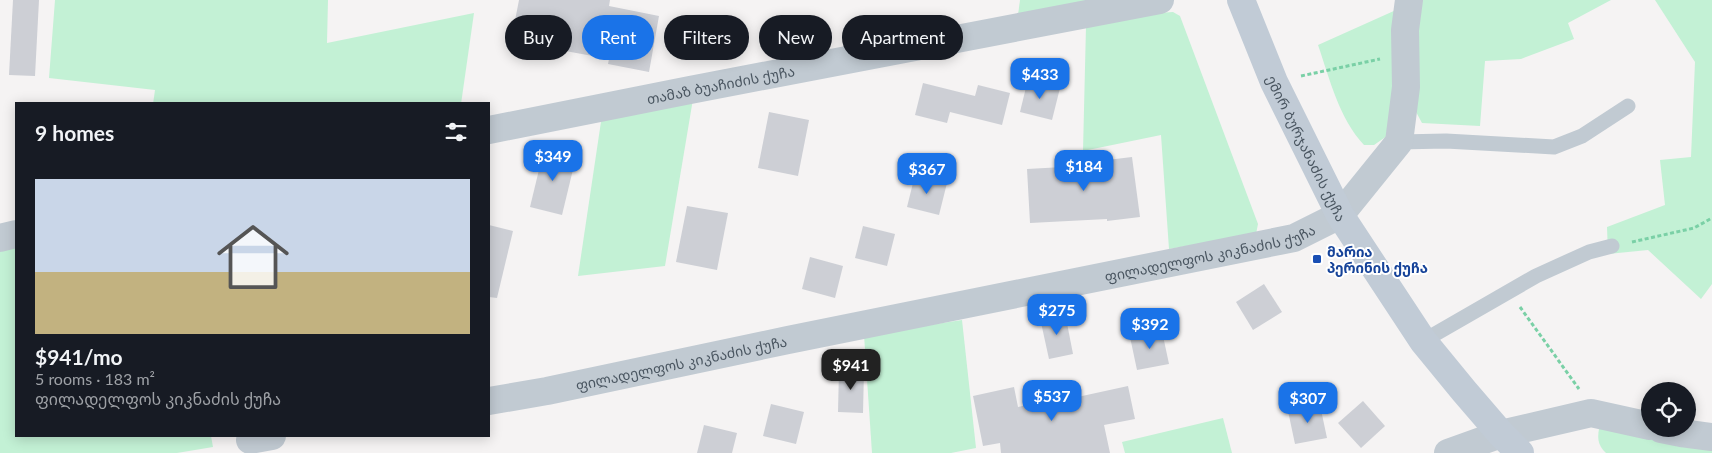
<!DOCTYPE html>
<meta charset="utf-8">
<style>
body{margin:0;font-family:Lato,"Noto Sans Georgian",sans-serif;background:#242831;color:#f1f3f6;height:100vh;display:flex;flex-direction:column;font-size:19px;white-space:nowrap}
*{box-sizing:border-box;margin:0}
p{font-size:16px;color:#9ea1a6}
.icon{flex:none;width:28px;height:28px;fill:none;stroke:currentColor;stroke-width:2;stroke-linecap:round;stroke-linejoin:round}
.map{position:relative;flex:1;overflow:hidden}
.panel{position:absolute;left:15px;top:102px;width:475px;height:335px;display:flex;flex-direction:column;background:#171b24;border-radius:0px;box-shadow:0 2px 12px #0003}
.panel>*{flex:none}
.guide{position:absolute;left:505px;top:15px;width:475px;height:45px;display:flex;gap:10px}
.tools{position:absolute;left:1641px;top:382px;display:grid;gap:10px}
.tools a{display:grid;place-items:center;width:55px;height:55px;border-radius:50%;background:#171b24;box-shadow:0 2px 12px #0003;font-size:25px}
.price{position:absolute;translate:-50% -42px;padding:0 11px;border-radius:10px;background:#1a73e8;color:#fff;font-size:16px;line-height:32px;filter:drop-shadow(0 1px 2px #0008)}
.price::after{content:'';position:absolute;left:50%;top:30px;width:15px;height:11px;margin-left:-8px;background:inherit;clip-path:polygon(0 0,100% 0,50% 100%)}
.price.selected{background:#222;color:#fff}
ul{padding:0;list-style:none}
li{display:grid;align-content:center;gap:10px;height:265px;padding:0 20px}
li+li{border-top:1px solid #363941}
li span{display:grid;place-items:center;height:155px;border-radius:0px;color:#555}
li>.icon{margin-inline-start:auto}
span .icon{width:90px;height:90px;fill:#fffc;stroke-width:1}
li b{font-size:21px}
h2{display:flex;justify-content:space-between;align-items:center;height:60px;padding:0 20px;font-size:21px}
.pill{padding:0 18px;border-radius:22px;background:#171b24;box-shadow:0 2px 12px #0003;font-size:18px;line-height:45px}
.pill.selected{background:#1a73e8;color:#fff}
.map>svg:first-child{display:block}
.green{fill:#c3f1d5}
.building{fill:#cdcfd5}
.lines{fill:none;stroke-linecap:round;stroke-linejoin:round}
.path{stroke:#7ad0a6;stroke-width:3;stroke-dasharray:4 2.5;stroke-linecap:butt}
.lane{stroke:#c1cad2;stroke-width:15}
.street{stroke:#c1cad2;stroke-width:28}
.secondary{stroke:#c1cbd6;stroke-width:28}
.transit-dot{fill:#1a4fb4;stroke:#fff;stroke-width:2}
.labels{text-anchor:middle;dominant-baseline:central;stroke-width:4;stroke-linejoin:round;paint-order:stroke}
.street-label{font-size:14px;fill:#4a5661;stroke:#fff}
.transit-label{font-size:14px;font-weight:bold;fill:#164399;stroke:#fff;text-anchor:start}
</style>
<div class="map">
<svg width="1712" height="453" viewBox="0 0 1712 453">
<rect width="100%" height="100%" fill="#f5f3f3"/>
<g class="green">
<polygon points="55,0 328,0 327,43 474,13 461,104 153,104 155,90 49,78"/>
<polygon points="1020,0 1096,0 1018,15"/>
<polygon points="1419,0 1611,0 1568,23 1574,39 1521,59 1485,61 1480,126 1422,123 1415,110"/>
<polygon points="1655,0 1712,0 1712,284 1701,299 1648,250 1608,254 1607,227 1665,205 1660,160 1691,157 1695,62"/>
<path d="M1396 10V82L1387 136 1374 145H1364C1339 118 1330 80 1318 45Z"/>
<polygon points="1173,12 1180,16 1258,224 1256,234 1169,249 1161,135 1083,151 1086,26 1158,13"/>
<polygon points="693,99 665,266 578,276 602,115"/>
<polygon points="16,243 16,436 211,436 213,447 177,453 0,453 0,246"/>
<polygon points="962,320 976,448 951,453 872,453 864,335"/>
<polygon points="1223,418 1232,453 1125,453 1122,442"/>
<path d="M1600 425 1712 446V453H1606C1597 445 1597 436 1600 425Z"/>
</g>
<g class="building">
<polygon points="13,0 39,0 35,76 9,75"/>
<polygon points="519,0 610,0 609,6 659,16 649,72 608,64 609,59 511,41"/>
<polygon points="1028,79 1060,88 1052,120 1020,112"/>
<polygon points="923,83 975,96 978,85 1010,93 1002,125 950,112 947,123 915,115"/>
<polygon points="769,112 809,120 798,176 758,168"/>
<polygon points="544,149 576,157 562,215 530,207"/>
<polygon points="1132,157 1140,217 1107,221 1107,219 1030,223 1027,169 1099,165 1099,161"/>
<polygon points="915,175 947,183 939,215 907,207"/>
<polygon points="687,206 728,213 717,270 676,262"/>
<polygon points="489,225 513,231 497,298 489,297"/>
<polygon points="863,226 895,234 887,266 855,258"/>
<polygon points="810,257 843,266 835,298 802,289"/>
<polygon points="1264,284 1282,312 1253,330 1236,302"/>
<polygon points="1065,313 1073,354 1049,359 1040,318"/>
<polygon points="1162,331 1169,364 1137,370 1130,337"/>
<polygon points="839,370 864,370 863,413 838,412"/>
<polygon points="1128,386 1135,419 1104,425 1110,453 1001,453 1000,443 983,446 973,396 1014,387 1018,407 1073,395 1073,398"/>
<polygon points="1363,401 1385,426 1361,448 1338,423"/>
<polygon points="771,404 804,412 796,444 763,436"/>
<polygon points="1320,405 1327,438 1295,444 1288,411"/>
<polygon points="704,425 737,433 732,453 697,453"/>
</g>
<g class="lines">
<g class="path">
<polyline points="1301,76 1380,59"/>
<polyline points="1632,242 1694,228 1712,218"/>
<polyline points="1520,307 1579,389"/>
</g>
<g class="lane">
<polyline points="1399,142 1446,141 1554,147 1582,136 1628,106"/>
<polyline points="1423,341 1536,276 1589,252 1612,246"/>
</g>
<g class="street">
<path id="s1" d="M489 130 690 90 1160 0"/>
<polyline points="0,238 16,234"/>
<path id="s2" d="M489 401 547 391 788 340 1294 238 1340 215 1399 142 1406 87 1405 30 1409 0"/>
<polyline points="1661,429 1681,433 1712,437"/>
<polyline points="250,440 272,436"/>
<polyline points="1448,453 1501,434 1591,413 1650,426"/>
</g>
<path class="secondary" id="s3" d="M1241 0 1274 82 1340 215 1423 341 1464 391 1501 434 1520 453"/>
</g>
<rect class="transit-dot" x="1312" y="254" width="10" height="10" rx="2.5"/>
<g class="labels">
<g class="street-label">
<text stroke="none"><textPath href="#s1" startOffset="236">თამაზ ბუაჩიძის ქუჩა</textPath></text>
<text stroke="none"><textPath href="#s3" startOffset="162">ემირ ბურჯანაძის ქუჩა</textPath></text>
<text stroke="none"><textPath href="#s2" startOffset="736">ფილადელფოს კიკნაძის ქუჩა</textPath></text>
<text stroke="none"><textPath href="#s2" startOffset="196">ფილადელფოს კიკნაძის ქუჩა</textPath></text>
</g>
<g class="transit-label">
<text x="1327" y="251">მარია<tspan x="1327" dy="16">პერინის ქუჩა</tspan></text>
</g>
</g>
</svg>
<div class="tools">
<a><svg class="icon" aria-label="locate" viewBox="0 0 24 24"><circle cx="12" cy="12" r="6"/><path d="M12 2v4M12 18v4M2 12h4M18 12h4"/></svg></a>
</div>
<b class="price" style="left:1040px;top:100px">$433</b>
<b class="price" style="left:553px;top:182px">$349</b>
<b class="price" style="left:1084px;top:192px">$184</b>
<b class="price" style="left:927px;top:195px">$367</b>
<b class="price" style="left:1057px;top:336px">$275</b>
<b class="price" style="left:1150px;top:350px">$392</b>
<b class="price selected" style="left:851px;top:391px">$941</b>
<b class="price" style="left:1052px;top:422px">$537</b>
<b class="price" style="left:1308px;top:424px">$307</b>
<div class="guide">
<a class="pill">Buy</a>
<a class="pill selected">Rent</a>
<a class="pill">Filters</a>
<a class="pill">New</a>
<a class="pill">Apartment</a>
</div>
<section class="panel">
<h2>9 homes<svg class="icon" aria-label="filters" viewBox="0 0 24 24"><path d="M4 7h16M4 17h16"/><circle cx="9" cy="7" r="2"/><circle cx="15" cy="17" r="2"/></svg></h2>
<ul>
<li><span style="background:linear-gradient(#c9d6e8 60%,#c2b280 0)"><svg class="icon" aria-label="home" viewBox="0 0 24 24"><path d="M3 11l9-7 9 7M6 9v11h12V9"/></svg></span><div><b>$941/mo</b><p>5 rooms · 183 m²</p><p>ფილადელფოს კიკნაძის ქუჩა</p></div></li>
</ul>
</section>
</div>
